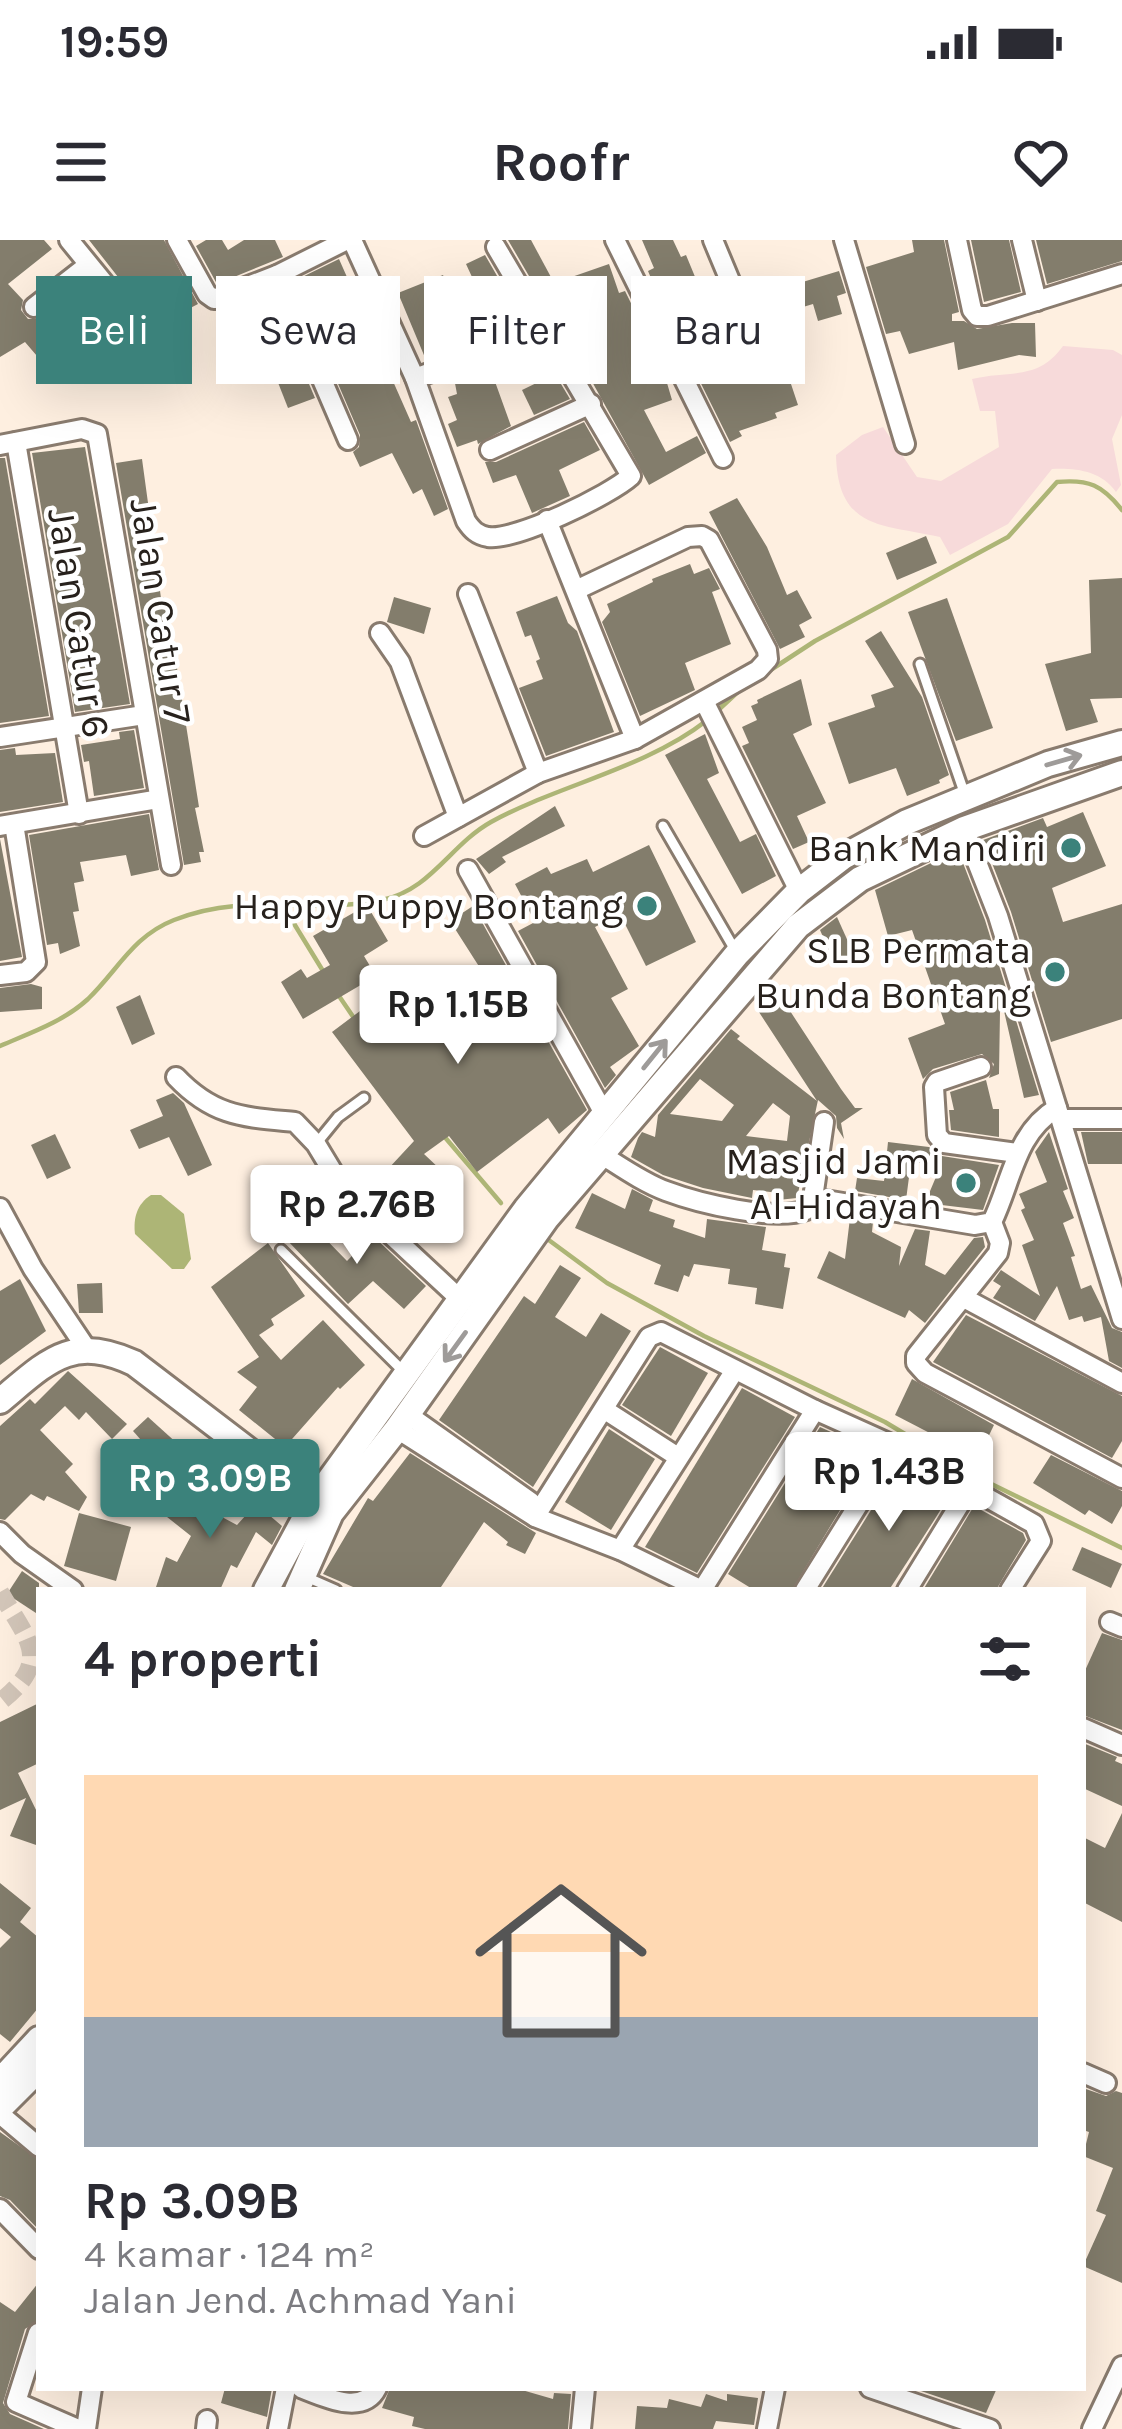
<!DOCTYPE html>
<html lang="id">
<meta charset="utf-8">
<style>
body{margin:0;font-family:Karla,sans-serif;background:#f7f7f7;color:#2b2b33;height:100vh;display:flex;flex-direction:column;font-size:45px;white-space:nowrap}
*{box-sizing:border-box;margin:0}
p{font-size:39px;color:#7c7c81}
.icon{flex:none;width:66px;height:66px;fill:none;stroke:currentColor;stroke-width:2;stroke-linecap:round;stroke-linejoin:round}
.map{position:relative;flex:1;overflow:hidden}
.side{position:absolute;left:36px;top:1347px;width:1050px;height:804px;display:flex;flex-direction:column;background:#fff;border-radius:0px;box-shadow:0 12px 48px #0002}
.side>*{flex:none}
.banner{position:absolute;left:36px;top:36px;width:1050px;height:108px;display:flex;gap:24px}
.price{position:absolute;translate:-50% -102px;padding:0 27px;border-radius:12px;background:#fff;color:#222;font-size:39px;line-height:78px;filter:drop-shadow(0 3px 6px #0008)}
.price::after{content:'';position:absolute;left:50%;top:72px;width:36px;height:27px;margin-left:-18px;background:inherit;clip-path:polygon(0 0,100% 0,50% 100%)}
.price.active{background:#3b827b;color:#fff}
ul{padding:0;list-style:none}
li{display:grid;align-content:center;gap:24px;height:636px;padding:0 48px}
li span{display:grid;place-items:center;height:372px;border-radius:0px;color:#555}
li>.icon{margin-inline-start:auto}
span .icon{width:216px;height:216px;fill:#fffc;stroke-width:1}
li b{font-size:51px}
h2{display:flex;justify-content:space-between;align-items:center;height:144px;padding:0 48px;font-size:51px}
.chip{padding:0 42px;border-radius:0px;background:#fff;box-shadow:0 12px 48px #0002;font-size:42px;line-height:108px}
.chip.active{background:#3b827b;color:#fff}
.status{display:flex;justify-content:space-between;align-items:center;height:84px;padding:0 60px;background:#fff;direction:ltr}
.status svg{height:33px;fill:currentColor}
header{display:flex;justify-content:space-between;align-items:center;height:156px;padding:0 48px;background:#fff;font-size:54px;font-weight:700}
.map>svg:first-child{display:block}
.green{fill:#f7dada}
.water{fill:#adb576}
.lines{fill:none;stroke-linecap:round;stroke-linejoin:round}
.stream{stroke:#adb576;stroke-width:4.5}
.building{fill:#837d6c;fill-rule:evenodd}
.minor-tunnel{stroke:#d3c6b9;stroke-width:18;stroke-dasharray:18 9;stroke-linecap:butt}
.service-casing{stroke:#897b6e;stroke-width:15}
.minor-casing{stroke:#897b6e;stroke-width:24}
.tertiary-casing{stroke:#897b6e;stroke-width:30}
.service{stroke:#fff;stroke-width:9}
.minor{stroke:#fff;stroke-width:18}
.tertiary{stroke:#fff;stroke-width:24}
.oneway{stroke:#9e9b99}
.poi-dot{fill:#3b827b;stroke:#fff;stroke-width:4.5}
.labels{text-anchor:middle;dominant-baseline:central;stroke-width:9;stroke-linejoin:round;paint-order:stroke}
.street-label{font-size:39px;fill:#27211c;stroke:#fff}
.poi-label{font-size:39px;fill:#27211c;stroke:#fff;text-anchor:end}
</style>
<div class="status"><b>19:59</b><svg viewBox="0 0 49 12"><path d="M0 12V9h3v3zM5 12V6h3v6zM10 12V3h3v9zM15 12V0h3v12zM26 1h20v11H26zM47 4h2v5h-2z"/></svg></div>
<header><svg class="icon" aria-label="menu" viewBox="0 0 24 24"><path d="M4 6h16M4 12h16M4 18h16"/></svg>Roofr<svg class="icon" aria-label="heart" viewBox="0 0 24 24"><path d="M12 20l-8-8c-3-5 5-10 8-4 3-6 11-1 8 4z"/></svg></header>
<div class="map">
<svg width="1122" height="2189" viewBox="0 0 1122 2189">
<rect width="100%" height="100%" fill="#feefe0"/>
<path class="green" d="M1063 106 1113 110 1122 115V175L1112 199 1121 245 1116 252C1101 231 1077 228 1052 229L1008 284 950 315 940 297C883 284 838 291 836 215L862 195 883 187 917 237 941 241 999 207 995 171H980L972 139C1010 130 1038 141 1063 106Z"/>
<path class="water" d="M151 955H161L184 974 191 1019 184 1029H172L135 994C133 978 137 964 151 955Z"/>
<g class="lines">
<g class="stream">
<path d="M766 433 815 401 1008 297 1057 242C1089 239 1102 245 1122 270"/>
<polyline points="714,474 741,449"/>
<polyline points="282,664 323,731"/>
<polyline points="339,756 356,781"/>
<path d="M0 806C30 793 63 782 88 759 118 730 133 696 174 680 247 651 309 675 382 660 431 650 450 605 491 582 556 546 646 528 706 481"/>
<polyline points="443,895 501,963"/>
<polyline points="546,998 607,1043 704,1096 885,1182 975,1236 1122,1308"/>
</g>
</g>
<g class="building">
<polygon points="0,0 44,0 52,9 8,44 23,60 21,70 28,79 42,78 82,47 97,65 37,116 25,102 0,117"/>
<polygon points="89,0 164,0 198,64 173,77 169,68 151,79"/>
<polygon points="206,0 222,0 228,10 244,0 275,0 283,17 217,44 196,6"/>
<polygon points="508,0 531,0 559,52 543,60"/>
<polygon points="642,0 673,0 681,17 686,15 698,44 714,37 725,64 710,71 723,103 738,96 759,138 770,140 787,132 798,165 775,173 777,178 739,191 742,196 730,202 664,69 648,31 654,28"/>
<polygon points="912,0 944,0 959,72 952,74 952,81 964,81 977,89 1012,83 1035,83 1036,117 1019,115 958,130 954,102 909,114 900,91 886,94 866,27 914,12"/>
<polygon points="971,0 1009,0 1021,52 984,62"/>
<polygon points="1036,0 1122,0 1122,21 1047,44"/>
<polygon points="485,15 525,84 426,120 398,53 443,35 453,60 478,50 466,24"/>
<polygon points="339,19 411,182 416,180 448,269 434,276 422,249 413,254 392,213 360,227 353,212 359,207 360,195 294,41"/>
<polygon points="609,24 619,53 625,51 662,126 672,160 644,170 666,212 697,196 706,213 649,245 563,89 576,79 563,40"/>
<polygon points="839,31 846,53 837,56 842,74 818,81 813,64 803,67 796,44"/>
<polygon points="270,52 315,158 288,168 246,61"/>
<polygon points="118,81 136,104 98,129 82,106"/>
<polygon points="489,125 511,186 478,204 477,200 457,207 448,184 457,180 448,157 457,154 454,138"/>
<polygon points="555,134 570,159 534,175 522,150"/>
<polygon points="584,182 600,210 559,230 570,256 532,273 516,235 493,243 485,222 496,222"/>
<polygon points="85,207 130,464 75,472 32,213"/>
<polygon points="0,218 5,218 49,476 0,483"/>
<polygon points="142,219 161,358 164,357 174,409 199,567 195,568 204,612 199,612 201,622 184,625 116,223"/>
<polygon points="737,258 767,307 787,355 797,350 812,378 799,385 805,397 780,409 709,272"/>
<polygon points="926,296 937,323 897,340 886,313"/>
<polygon points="690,324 694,334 709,328 720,349 712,352 731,404 685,423 695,450 640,476 602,382 610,372 607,364 653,342 652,339"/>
<polygon points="1122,338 1122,458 1090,459 1098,482 1066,491 1045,424 1091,413 1089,340"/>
<polygon points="557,356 568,383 577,391 614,492 546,516 519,448 543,439 536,421 540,419 531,395 525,397 516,372"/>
<polygon points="394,357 431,368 424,394 387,382"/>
<polygon points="947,358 993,488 956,501 908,372"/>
<polygon points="881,391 922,457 949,535 939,540 940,543 907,556 896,528 849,544 828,483 875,467 871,455 894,447 865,401"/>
<polygon points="801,439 812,485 793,494 826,563 797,576 809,602 793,609 742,506 749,503 742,487 757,480 751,466 758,463 757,460"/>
<polygon points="134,490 144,548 94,556 89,521 84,522 81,505 120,499 119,492"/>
<polygon points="705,494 719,533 707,539 740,602 756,594 776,636 742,654 665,515"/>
<polygon points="15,508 16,515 55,513 63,562 0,572 0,510"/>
<polygon points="555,566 565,586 502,617 506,622 489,634 476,619"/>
<polygon points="1083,572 1106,626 1052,648 1063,682 1122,664 1122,779 1051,802 1011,672 983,600 1043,578 1047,587"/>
<polygon points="149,574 159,630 131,636 126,615 80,622 84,641 74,643 79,671 73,672 80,706 60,714 58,703 47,705 29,595"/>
<polygon points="0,599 22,717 0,721"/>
<polygon points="649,605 696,702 646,726 620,674 595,687 628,749 611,758 639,806 610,827 616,835 605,848 518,691 535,682 515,644 547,627 551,634 587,619 593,632"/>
<polygon points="958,610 985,680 1039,855 1024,858 1004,771 1000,772 999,834 989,838 994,824 982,814 933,829 923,839 908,798 945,784 912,690 888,696 875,650"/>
<polygon points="367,665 388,701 364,716 376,736 303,779 281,742 301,729 307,738 330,725 313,696"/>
<polygon points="473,666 523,756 500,769 520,797 539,785 587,870 559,894 548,878 477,932 449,896 424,914 442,931 402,974 375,943 414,901 332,792 388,750 392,758 424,734 440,755 480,728 450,681"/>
<polygon points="837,677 855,717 836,726 820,690"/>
<polygon points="31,744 42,747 42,769 0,772 0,748"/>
<path d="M777 751 841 849 855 868H863L841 883 844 899 837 888 836 876 818 860 797 958 778 960 779 953 753 950 752 958 703 948 663 935 631 917 638 898 642 892 655 897 658 875 731 789 740 796 737 799 817 861 755 766ZM700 839 734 865 722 881 670 874ZM773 863 790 876 787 901 746 896Z"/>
<polygon points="140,755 155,794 132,805 116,767"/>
<polygon points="986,840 993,869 999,869 999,897 951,890 949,870 954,870 950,852"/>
<polygon points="173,853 184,863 212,925 188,936 169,897 139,909 130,890 163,876 156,860"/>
<polygon points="1049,892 1068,949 1063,951 1074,978 1063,983 1075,1016 1071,1017 1081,1049 1091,1045 1112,1088 1122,1092 1122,1128 1109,1121 1101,1077 1084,1082 1082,1076 1069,1080 1057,1046 1035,1081 993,1058 1001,1046 993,1041 1001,1030 1040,1056 1022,1005 1034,1000 1021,970 1025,968 1019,954 1047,942 1035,912"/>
<polygon points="1081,892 1122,892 1122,924 1088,924"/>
<polygon points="55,894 71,928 47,939 31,905"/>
<polygon points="888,902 929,907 942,916 999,925 983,970 925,963 941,925 911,922 906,960 855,951 857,938 884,941"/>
<polygon points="632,949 653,960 649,971 675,980 673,987 705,998 707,979 766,987 762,1010 786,1014 784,1027 790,1028 783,1069 755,1064 757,1048 728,1044 730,1029 694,1024 689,1037 684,1035 678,1052 654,1044 661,1025 575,988 592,953 625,969"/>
<polygon points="850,978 873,982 872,992 901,1007 899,1026 915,989 930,991 925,1025 945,1035 974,998 983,997 985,1007 925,1083 909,1070 905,1078 817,1038 829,1011 845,1019"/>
<polygon points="307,980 347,1021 372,995 426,1046 404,1069 373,1041 348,1064 287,1000"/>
<polygon points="268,1003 305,1056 271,1079 274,1085 259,1095 281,1120 323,1080 365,1125 340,1149 338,1147 285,1207 239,1170 257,1147 237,1132 259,1117 211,1047"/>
<polygon points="560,1025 581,1038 555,1077 586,1097 601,1073 631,1091 533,1247 439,1180 524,1056 535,1064"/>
<polygon points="20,1039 46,1091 0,1125 0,1051"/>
<polygon points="102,1043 103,1073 79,1073 77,1044"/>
<polygon points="966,1075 1122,1156 1122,1201 1112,1218 933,1122"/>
<polygon points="660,1107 708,1133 671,1196 622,1165"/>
<polygon points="68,1131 127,1184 112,1199 86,1172 79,1180 65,1166 40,1190 73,1224 65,1232 87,1257 79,1271 47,1256 44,1261 31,1254 5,1280 0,1279 0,1186 30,1159 35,1164"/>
<polygon points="912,1139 994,1185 978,1218 895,1175"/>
<polygon points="742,1148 795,1177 697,1333 645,1307"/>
<polygon points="148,1177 190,1215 172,1235 133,1191"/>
<polygon points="820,1187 875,1212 792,1350 754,1350 728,1334"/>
<polygon points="609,1189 655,1219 611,1290 565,1262"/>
<polygon points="410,1213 536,1293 525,1314 506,1305 508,1302 484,1282 439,1350 360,1350 323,1334 368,1258 373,1261"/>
<polygon points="1051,1215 1122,1251 1122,1266 1112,1284 1089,1270 1085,1275 1033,1243"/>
<polygon points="900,1224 951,1253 933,1282 889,1350 821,1350"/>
<polygon points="191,1237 215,1256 205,1268 237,1285 256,1264 282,1286 272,1305 256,1292 237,1328 231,1325 220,1350 155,1350 166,1317 177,1322 191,1296 162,1273"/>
<polygon points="974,1266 1023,1293 1026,1300 996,1350 923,1350"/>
<polygon points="79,1273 131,1287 116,1341 64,1326"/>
<polygon points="1082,1307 1122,1324 1111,1348 1072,1330"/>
<polygon points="22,1331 39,1343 39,1375 7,1354"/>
<polygon points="1102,1393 1122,1400 1122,1490 1083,1475 1083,1435"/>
<polygon points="39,1463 39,1523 18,1533 39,1576 39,1606 10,1596 26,1558 0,1570 0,1482"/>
<polygon points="1083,1503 1117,1517 1115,1521 1122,1524 1122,1566 1083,1548"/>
<polygon points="1122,1573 1122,1682 1083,1662 1083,1597 1105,1608"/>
<polygon points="0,1643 31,1668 20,1682 39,1698 39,1767 10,1802 0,1794 0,1708 11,1697 0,1688"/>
<polygon points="1083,1848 1106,1856 1116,1851 1122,1853 1122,2043 1083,2026 1106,1975 1096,1971 1113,1928 1083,1916 1089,1892 1083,1890"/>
<polygon points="0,1892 39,1920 39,1990 10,1960 0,1956"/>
<polygon points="39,2042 39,2080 25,2089 3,2163 10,2174 44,2189 0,2189 0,2062 15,2072"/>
<polygon points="225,2148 272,2148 267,2177 221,2163"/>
<polygon points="390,2148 515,2148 553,2159 554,2153 571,2154 568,2189 425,2189 412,2186 414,2177 382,2168"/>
<polygon points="912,2148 997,2148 986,2173"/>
<polygon points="706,2154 727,2161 727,2154 758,2158 754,2185 716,2181 713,2189 635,2189 637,2166 667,2168 669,2159 701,2167"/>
</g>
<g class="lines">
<path class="minor-tunnel" d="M0 1352C28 1401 53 1420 0 1462"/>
<defs>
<g id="service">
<polyline points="920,424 965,555"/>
<polyline points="663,586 735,710"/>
<polyline points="316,904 338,877 364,858"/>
<polyline points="281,1010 405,1133"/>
<polyline points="304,1336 336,1350"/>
</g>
<g id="minor">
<polyline points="69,0 149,98"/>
<polyline points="177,0 207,54 214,59 277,35 347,0"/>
<path d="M352 0 415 138 466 281C472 290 477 295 488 297 516 301 610 255 631 236L496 7"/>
<polyline points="615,0 723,218"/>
<polyline points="713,0 766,127"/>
<polyline points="844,0 905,204"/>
<polyline points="957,0 972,70 977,76 988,76 1122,34"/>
<polyline points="1022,0 1037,61"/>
<polyline points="277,35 348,200"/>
<polyline points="34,67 88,25"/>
<polyline points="415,138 544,91"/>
<polyline points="16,202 79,574"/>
<polyline points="0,205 82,189 97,194 171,625"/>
<polyline points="490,210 591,164"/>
<polyline points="547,280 635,499 758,430 768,419 767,410 709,300 702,296 688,297 576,350"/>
<polyline points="468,354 538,533"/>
<polyline points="380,393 400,422 458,577"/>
<polyline points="704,461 799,651"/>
<polyline points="0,497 144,475"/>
<polyline points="0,586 159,559"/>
<polyline points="964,589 998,676 1122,1079"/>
<polyline points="424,596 538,533 635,499"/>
<polyline points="468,630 605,875"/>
<polyline points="0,735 26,732 36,722 14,584"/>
<polyline points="981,827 937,842 934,847 937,895 944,903 1017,913"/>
<path d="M176 837C214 877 244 877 295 882L316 904 345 952 461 1060"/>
<polyline points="1061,879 1122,879"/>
<path d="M599 913C620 926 642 942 666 951 698 963 775 982 806 970L813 958"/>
<path d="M813 958 975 985 992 982C1012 941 1015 893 1057 868"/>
<polyline points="813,958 824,882"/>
<polyline points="0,968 33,1029 86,1108"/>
<polyline points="992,982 1000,1003 998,1013 916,1116 916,1123 925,1133 1122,1238"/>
<polyline points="964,1058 1122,1143"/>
<polyline points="605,1170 678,1217"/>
<polyline points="407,1174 531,1262"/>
<polyline points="397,1189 535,1277 620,1310 702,1350"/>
<polyline points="535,1277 649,1097 661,1092 815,1170 895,1206 1034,1284 1041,1301 1010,1350"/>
<polyline points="0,1292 22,1314 73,1350"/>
<polyline points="620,1310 735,1130"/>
<polyline points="702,1350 815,1170"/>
<polyline points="805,1350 895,1206"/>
<polyline points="907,1350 971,1246"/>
<polyline points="1110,1382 1122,1387"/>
<polyline points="1083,1488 1122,1505"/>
<polyline points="1083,1833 1106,1843"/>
<polyline points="0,1874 39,1907"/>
<polyline points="0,1969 39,2009"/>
<polyline points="38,2093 16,2162 78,2189"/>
<path d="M301 2148C324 2157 363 2176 377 2148"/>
<polyline points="870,2148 990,2189"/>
<polyline points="86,2189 92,2148"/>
<polyline points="206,2189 207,2180"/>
<polyline points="278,2189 286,2148"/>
<polyline points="581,2189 585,2148"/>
<polyline points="767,2189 775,2148"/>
<polyline points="1092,2189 1122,2126"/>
</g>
<g id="tertiary">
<path d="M0 1161C48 1121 71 1094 134 1123L324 1268"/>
<polyline points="266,1350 314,1261 526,969 737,714 799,651 843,617 907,582 1048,524 1122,503"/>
<polyline points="297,1350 331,1273 397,1189 546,979 798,686 860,639 964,589 1122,533"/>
<polyline points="0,1841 39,1799"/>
<polyline points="0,1868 39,1829"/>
</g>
</defs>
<use href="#service" class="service-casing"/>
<use href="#minor" class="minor-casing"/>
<use href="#tertiary" class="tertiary-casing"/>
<use href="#service" class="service"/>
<use href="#minor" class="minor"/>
<use href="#tertiary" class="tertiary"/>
</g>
<defs><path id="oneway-shaft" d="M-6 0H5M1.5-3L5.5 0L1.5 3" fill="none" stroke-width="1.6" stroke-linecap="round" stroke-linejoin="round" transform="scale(3)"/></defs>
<g class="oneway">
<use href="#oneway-shaft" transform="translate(1064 520) rotate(-16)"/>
<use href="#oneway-shaft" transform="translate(655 814) rotate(-51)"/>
<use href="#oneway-shaft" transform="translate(455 1107) rotate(126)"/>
</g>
<g class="poi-dot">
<circle cx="1071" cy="608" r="12"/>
<circle cx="647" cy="666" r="12"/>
<circle cx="1055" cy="732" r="12"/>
<circle cx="966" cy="943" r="12"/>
</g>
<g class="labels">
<g class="street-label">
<text transform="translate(161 371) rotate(81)">Jalan Catur 7</text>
<text transform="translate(79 383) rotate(81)">Jalan Catur 6</text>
</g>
<g class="poi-label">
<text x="1047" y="608">Bank Mandiri</text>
<text x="623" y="666">Happy Puppy Bontang</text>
<text x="1031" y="710">SLB Permata<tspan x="1031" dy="45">Bunda Bontang</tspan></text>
<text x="942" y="921">Masjid Jami<tspan x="942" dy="45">Al-Hidayah</tspan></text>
</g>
</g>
</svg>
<b class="price" style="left:458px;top:827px">Rp 1.15B</b>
<b class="price" style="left:357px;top:1027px">Rp 2.76B</b>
<b class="price" style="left:889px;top:1294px">Rp 1.43B</b>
<b class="price active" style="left:210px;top:1301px">Rp 3.09B</b>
<div class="banner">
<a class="chip active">Beli</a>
<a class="chip">Sewa</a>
<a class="chip">Filter</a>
<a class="chip">Baru</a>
</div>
<section class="side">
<h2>4 properti<svg class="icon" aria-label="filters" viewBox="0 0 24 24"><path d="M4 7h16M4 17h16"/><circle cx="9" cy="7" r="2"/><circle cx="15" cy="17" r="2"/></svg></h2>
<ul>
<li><span style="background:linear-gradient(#ffd9b3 65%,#9aa5b1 0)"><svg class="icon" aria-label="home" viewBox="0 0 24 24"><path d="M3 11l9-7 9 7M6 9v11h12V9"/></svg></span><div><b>Rp 3.09B</b><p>4 kamar · 124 m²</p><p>Jalan Jend. Achmad Yani</p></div></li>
</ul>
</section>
</div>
